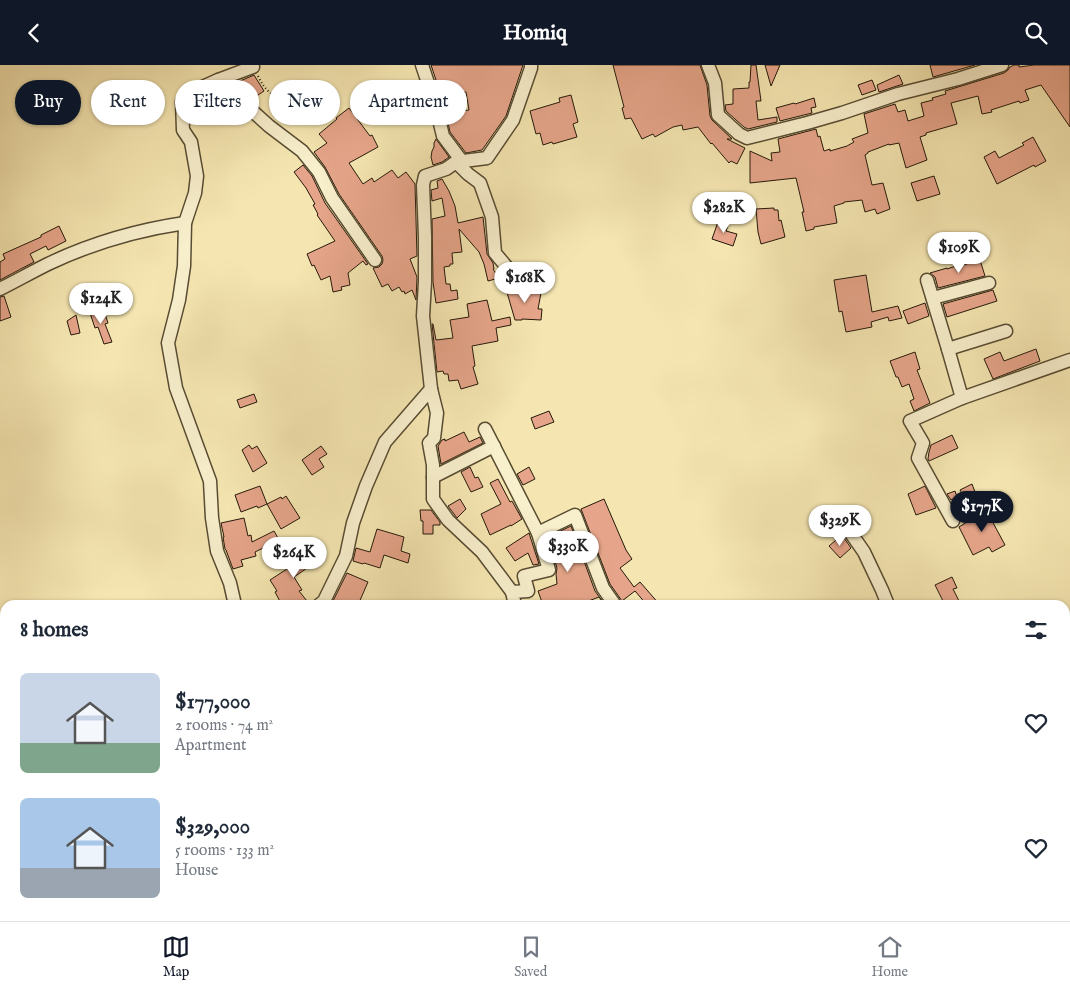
<!DOCTYPE html>
<meta charset="utf-8">
<style>
body{margin:0;font-family:"IM FELL English",serif;background:#f6f6f7;color:#1f2937;height:100vh;display:flex;flex-direction:column;font-size:19px;white-space:nowrap}
*{box-sizing:border-box;margin:0}
p{font-size:16px;color:#747a83}
.icon{flex:none;width:28px;height:28px;fill:none;stroke:currentColor;stroke-width:2;stroke-linecap:round;stroke-linejoin:round}
.map{position:relative;flex:1;overflow:hidden}
.side{position:absolute;left:0px;top:535px;width:1070px;height:321px;display:flex;flex-direction:column;background:#fff;border-radius:15px 15px 0 0;box-shadow:0 1px 4px #0004}
.side>*{flex:none}
.banner{position:absolute;left:15px;top:15px;width:500px;height:45px;display:flex;gap:10px}
.price{position:absolute;translate:-50% -42px;padding:0 11px;border-radius:18px;background:#fff;color:#222;font-size:16px;line-height:32px;filter:drop-shadow(0 1px 2px #0008)}
.price::after{content:'';position:absolute;left:50%;top:30px;width:15px;height:11px;margin-left:-8px;background:inherit;clip-path:polygon(0 0,100% 0,50% 100%)}
.price.current{background:#111827;color:#fff}
ul{padding:0;list-style:none}
li{display:flex;align-items:center;gap:15px;height:125px;padding:0 20px}
li span{display:grid;place-items:center;flex:none;width:140px;height:100px;border-radius:8px;color:#555}
li>.icon{margin-inline-start:auto}
span .icon{width:60px;height:60px;fill:#fffc;stroke-width:1}
li b{font-size:21px}
h2{display:flex;justify-content:space-between;align-items:center;height:60px;padding:0 20px;font-size:21px}
.chip{padding:0 18px;border-radius:22px;background:#fff;box-shadow:0 1px 4px #0004;font-size:18px;line-height:45px}
.chip.current{background:#111827;color:#fff}
header{display:flex;justify-content:space-between;align-items:center;height:65px;padding:0 20px;background:#111827;color:#fff;font-size:22px;font-weight:800}
.dock{display:flex;justify-content:space-around;align-items:center;height:70px;border-top:1px solid #e0e1e3;background:#fff;font-size:14px;color:#747a83}
.dock a{display:grid;justify-items:center;gap:2px}
.dock .current{color:#111827}
.map>svg:first-child{display:block}
.building{fill:#e6a58a;stroke:#241909;fill-rule:evenodd}
.lines{fill:none;stroke-linecap:round;stroke-linejoin:round}
.minor-casing{stroke:#584c33;stroke-width:15}
.path{stroke:#241909;stroke-width:2;stroke-dasharray:1 2.5;stroke-linecap:butt}
.minor{stroke:#f8efcc;stroke-width:12}
</style>
<header><svg class="icon" aria-label="back" viewBox="0 0 24 24"><path d="M15 5l-7 7 7 7"/></svg>Homiq<svg class="icon" aria-label="search" viewBox="0 0 24 24"><circle cx="10" cy="10" r="6"/><path d="M15 15l6 6"/></svg></header>
<div class="map">
<svg width="1070" height="856" viewBox="0 0 1070 856">
<rect width="100%" height="100%" fill="#f5e6b1"/>
<filter id="stains"><feTurbulence type="fractalNoise" baseFrequency=".004" numOctaves="4"/><feColorMatrix values="0 0 0 0 .2 0 0 0 0 .09 0 0 0 0 .02 0 0 0 .5 -.17"/></filter>
<radialGradient id="worn" r=".72"><stop offset=".6" stop-color="#630" stop-opacity="0"/><stop offset="1" stop-color="#630" stop-opacity=".3"/></radialGradient>
<g class="building">
<path d="M431 0H523L506 51 482 85 466 88 450 67 444 39ZM466 27 469 45 449 48 446 31Z"/>
<polygon points="613,0 700,0 707,20 710,51 712,55 732,74 727,74 745,83 737,99 731,96 729,98 712,78 711,79 698,62 683,65 682,60 673,62 655,72 653,69 642,74 631,53 625,54 622,43 624,42"/>
<polygon points="751,0 756,0 761,36 756,36 758,55 777,52 777,57 748,64 744,62 726,46 725,40 733,39 733,24 749,23 749,17 750,17"/>
<polygon points="765,0 780,0 771,21"/>
<polygon points="930,0 975,0 933,12"/>
<polygon points="1014,0 1019,0 1019,2 1034,0 1070,0 1070,62 1041,20 1025,25 1029,35 1020,38 1019,36 991,45 992,47 982,49 978,31 951,38 957,59 926,68 926,70 920,72 927,95 906,103 899,78 889,80 889,79 868,87 868,88 865,90 872,120 883,118 890,144 877,149 875,144 865,147 862,135 844,137 844,138 834,141 837,158 814,162 814,164 806,166 802,147 804,147 796,113 750,118 750,86 772,96 771,88 780,87 778,74 816,64 818,72 820,71 824,86 830,84 830,86 847,81 854,77 852,74 868,68 864,49 895,39 898,47 905,45 908,56 924,51 921,38 933,35 932,33 946,29 945,26 1004,8 1008,5 1010,2"/>
<polygon points="254,10 264,26 252,34 240,16"/>
<polygon points="899,10 903,19 879,27 877,20"/>
<polygon points="872,15 876,25 862,30 858,20"/>
<polygon points="571,30 578,57 573,59 577,72 553,79 552,77 543,80 540,68 536,69 530,46 560,37 559,33"/>
<polygon points="814,33 816,42 811,43 812,48 780,56 776,43 794,38 795,39"/>
<polygon points="229,36 235,41 222,55 216,50"/>
<polygon points="349,43 370,71 372,70 378,82 349,98 363,119 372,113 374,117 392,105 398,113 406,107 415,119 417,191 410,194 417,212 416,235 412,225 405,229 404,226 402,227 399,222 392,226 388,219 382,222 373,203 379,202 382,199 383,195 382,191 339,129 325,102 314,87 327,78 319,69 337,54 336,53"/>
<polygon points="1033,72 1046,96 1035,102 1034,100 997,119 984,92 995,86 999,93 1024,80 1022,78"/>
<polygon points="436,74 449,92 442,97 433,100 431,92 432,86 434,82 434,78"/>
<polygon points="303,100 312,111 325,138 368,199 366,200 363,196 348,208 350,220 341,222 342,225 333,227 330,211 321,215 314,200 312,201 307,189 335,176 317,150 318,149 313,140 315,139 306,123 294,107"/>
<polygon points="934,111 940,129 917,136 911,118"/>
<polygon points="442,114 449,126 455,141 458,158 483,152 487,189 493,198 494,204 493,204 499,213 488,216 484,199 479,187 459,164 462,187 452,188 453,199 450,199 450,201 444,202 446,219 450,219 451,226 457,225 458,234 436,238 433,217 432,154 445,151 442,133 432,136 431,125 438,123 437,116"/>
<polygon points="774,143 774,145 778,145 779,156 781,155 785,172 761,179 758,167 756,144"/>
<polygon points="719,154 729,158 726,166 737,169 733,181 712,174"/>
<polygon points="59,161 66,176 48,185 46,181 30,189 34,197 0,215 0,197 5,194 3,189 41,172 41,170"/>
<polygon points="980,195 985,211 938,223 935,212 930,208 947,203 947,204 962,199 963,200"/>
<polygon points="866,210 872,247 898,241 902,253 889,256 888,252 871,257 872,262 846,267 842,246 839,247 834,215"/>
<polygon points="517,222 541,228 538,244 542,244 541,255 522,254 522,255 515,255 506,224"/>
<polygon points="993,225 997,236 947,252 943,239"/>
<polygon points="4,231 11,252 0,256 0,232"/>
<polygon points="487,235 492,256 510,252 511,260 496,263 498,276 472,281 475,301 473,302 478,319 461,324 458,315 449,316 448,309 444,309 443,306 437,307 432,259 433,259 436,275 453,273 450,255 469,252 467,239"/>
<polygon points="925,238 929,251 908,259 903,246"/>
<polygon points="103,243 108,258 105,259 112,277 104,279 98,262 95,263 90,248"/>
<polygon points="76,250 80,268 71,270 67,256"/>
<polygon points="1036,284 1040,296 993,314 984,294 1000,287 1004,296"/>
<polygon points="915,287 920,304 917,305 930,338 914,346 910,336 914,334 909,319 902,322 898,312 896,312 890,296"/>
<polygon points="254,329 257,337 240,343 237,335"/>
<polygon points="549,346 554,357 535,364 531,353"/>
<polygon points="464,367 469,377 480,372 483,378 441,399 438,381 442,375 445,374 445,376"/>
<polygon points="952,370 958,383 929,396 928,394 929,387 931,380"/>
<polygon points="249,380 252,384 257,381 267,398 253,407 242,385"/>
<polygon points="321,381 327,389 319,394 324,402 312,410 302,395"/>
<polygon points="470,402 475,413 478,412 483,422 471,427 461,407"/>
<polygon points="529,402 535,414 523,420 517,409"/>
<polygon points="498,414 510,437 512,436 522,454 511,461 511,460 490,470 481,449 501,439 490,418"/>
<polygon points="972,419 975,427 964,432 960,425"/>
<polygon points="260,421 267,439 258,443 257,441 241,447 235,430"/>
<polygon points="925,421 936,443 916,450 908,429"/>
<polygon points="955,426 957,432 951,435 947,429"/>
<polygon points="286,431 300,453 281,464 267,439 281,432 282,434"/>
<polygon points="460,434 466,444 457,453 448,441"/>
<polygon points="604,434 626,485 632,494 620,503 634,522 640,517 660,540 647,540 635,526 622,536 610,519 581,444"/>
<polygon points="984,441 1005,480 992,487 989,482 973,490 959,462 975,452 973,447"/>
<polygon points="420,445 431,445 440,457 440,460 433,460 433,469 423,469 423,456 421,456"/>
<polygon points="244,453 248,471 251,470 252,477 274,466 279,475 255,487 256,491 241,495 243,501 233,504 226,485 225,484 223,472 224,472 221,458"/>
<polygon points="571,461 595,526 605,540 599,532 578,540 543,540 538,526 557,519 556,509 557,503 548,472"/>
<polygon points="377,464 404,472 401,486 410,489 408,498 384,490 380,503 364,498 363,499 353,496 356,483 370,487"/>
<polygon points="529,468 539,499 533,500 528,488 515,496 506,483"/>
<polygon points="842,470 851,483 840,493 829,481"/>
<polygon points="320,478 315,494 319,495 294,512 302,525 299,526 307,536 303,540 282,540 275,527 277,526 270,515 290,502 287,499"/>
<polygon points="347,508 368,517 358,540 331,540"/>
<polygon points="952,512 957,523 953,524 961,540 945,540 935,520"/>
</g>
<g class="lines">
<defs>
<g id="minor">
<polyline points="252,0 253,2 218,15 269,61 302,86 319,107 332,133 375,195"/>
<polyline points="422,0 436,42 443,71 461,95"/>
<polyline points="708,0 715,18 718,50 739,69 747,73 807,58 842,48 898,29 958,14 1002,0"/>
<polyline points="218,15 191,27 182,36 183,65 191,77 197,111 195,128 185,158 184,201 179,235 168,278 176,323 210,416 212,453 217,486 230,518 235,540"/>
<polyline points="456,97 468,109 480,118 492,152 495,188 516,213 538,219"/>
<polyline points="927,215 948,284 962,333"/>
<path d="M0 224C16 216 32 207 48 199 92 178 137 165 185 158"/>
<polyline points="933,233 989,218"/>
<polyline points="948,284 1006,266"/>
<polyline points="431,324 437,348 434,373 429,378 433,400 433,434 448,455 482,487 512,527"/>
<polyline points="485,364 538,468 549,505 524,511 528,526 512,527 515,540"/>
<polyline points="433,412 494,381"/>
<polyline points="839,451 864,487 882,525 888,540"/>
<polyline points="953,456 918,393 923,378 910,356 962,333 1070,295"/>
<polyline points="538,468 575,450 603,523 615,540"/>
<polyline points="319,540 324,536 346,491 353,458 366,421 385,377 431,324 423,251 425,217 425,172 423,120 425,111 446,104 456,97 487,93 513,55 531,3 531,0"/>
<polyline points="0,741 5,740"/>
<polyline points="1065,771 1070,768"/>
<polyline points="394,851 397,853 398,856"/>
<polyline points="1015,851 1017,856"/>
<polyline points="156,856 159,851"/>
<polyline points="728,856 730,851"/>
<polyline points="781,856 783,851"/>
<polyline points="865,856 871,851"/>
</g>
</defs>
<use href="#minor" class="minor-casing"/>
<path class="path" d="M258 11C264 24 272 31 285 38L303 25 333 55"/>
<use href="#minor" class="minor"/>
</g>
<rect width="100%" height="100%" filter="url(#stains)"/>
<rect width="100%" height="100%" fill="url(#worn)"/>
</svg>
<b class="price" style="left:724px;top:169px">$282K</b>
<b class="price" style="left:959px;top:209px">$109K</b>
<b class="price" style="left:525px;top:239px">$168K</b>
<b class="price" style="left:101px;top:260px">$124K</b>
<b class="price current" style="left:982px;top:468px">$177K</b>
<b class="price" style="left:840px;top:482px">$329K</b>
<b class="price" style="left:568px;top:508px">$330K</b>
<b class="price" style="left:294px;top:514px">$264K</b>
<div class="banner">
<a class="chip current">Buy</a>
<a class="chip">Rent</a>
<a class="chip">Filters</a>
<a class="chip">New</a>
<a class="chip">Apartment</a>
</div>
<section class="side">
<h2>8 homes<svg class="icon" aria-label="filters" viewBox="0 0 24 24"><path d="M4 7h16M4 17h16"/><circle cx="9" cy="7" r="2"/><circle cx="15" cy="17" r="2"/></svg></h2>
<ul>
<li><span style="background:linear-gradient(#c9d6e8 70%,#7fa58c 0)"><svg class="icon" aria-label="home" viewBox="0 0 24 24"><path d="M3 11l9-7 9 7M6 9v11h12V9"/></svg></span><div><b>$177,000</b><p>2 rooms · 74 m²</p><p>Apartment</p></div><svg class="icon" aria-label="heart" viewBox="0 0 24 24"><path d="M12 20l-8-8c-3-5 5-10 8-4 3-6 11-1 8 4z"/></svg></li>
<li><span style="background:linear-gradient(#a9c7e8 70%,#9aa5b1 0)"><svg class="icon" aria-label="home" viewBox="0 0 24 24"><path d="M3 11l9-7 9 7M6 9v11h12V9"/></svg></span><div><b>$329,000</b><p>5 rooms · 133 m²</p><p>House</p></div><svg class="icon" aria-label="heart" viewBox="0 0 24 24"><path d="M12 20l-8-8c-3-5 5-10 8-4 3-6 11-1 8 4z"/></svg></li>
</ul>
</section>
</div>
<nav class="dock">
<a class="current"><svg class="icon" aria-label="map" viewBox="0 0 24 24"><path d="M3 6l6-2 6 2 6-2v14l-6 2-6-2-6 2zM9 4v14M15 6v14"/></svg>Map</a>
<a><svg class="icon" aria-label="saved" viewBox="0 0 24 24"><path d="M7 4h10v16l-5-4-5 4z"/></svg>Saved</a>
<a><svg class="icon" aria-label="home" viewBox="0 0 24 24"><path d="M3 11l9-7 9 7M6 9v11h12V9"/></svg>Home</a>
</nav>
